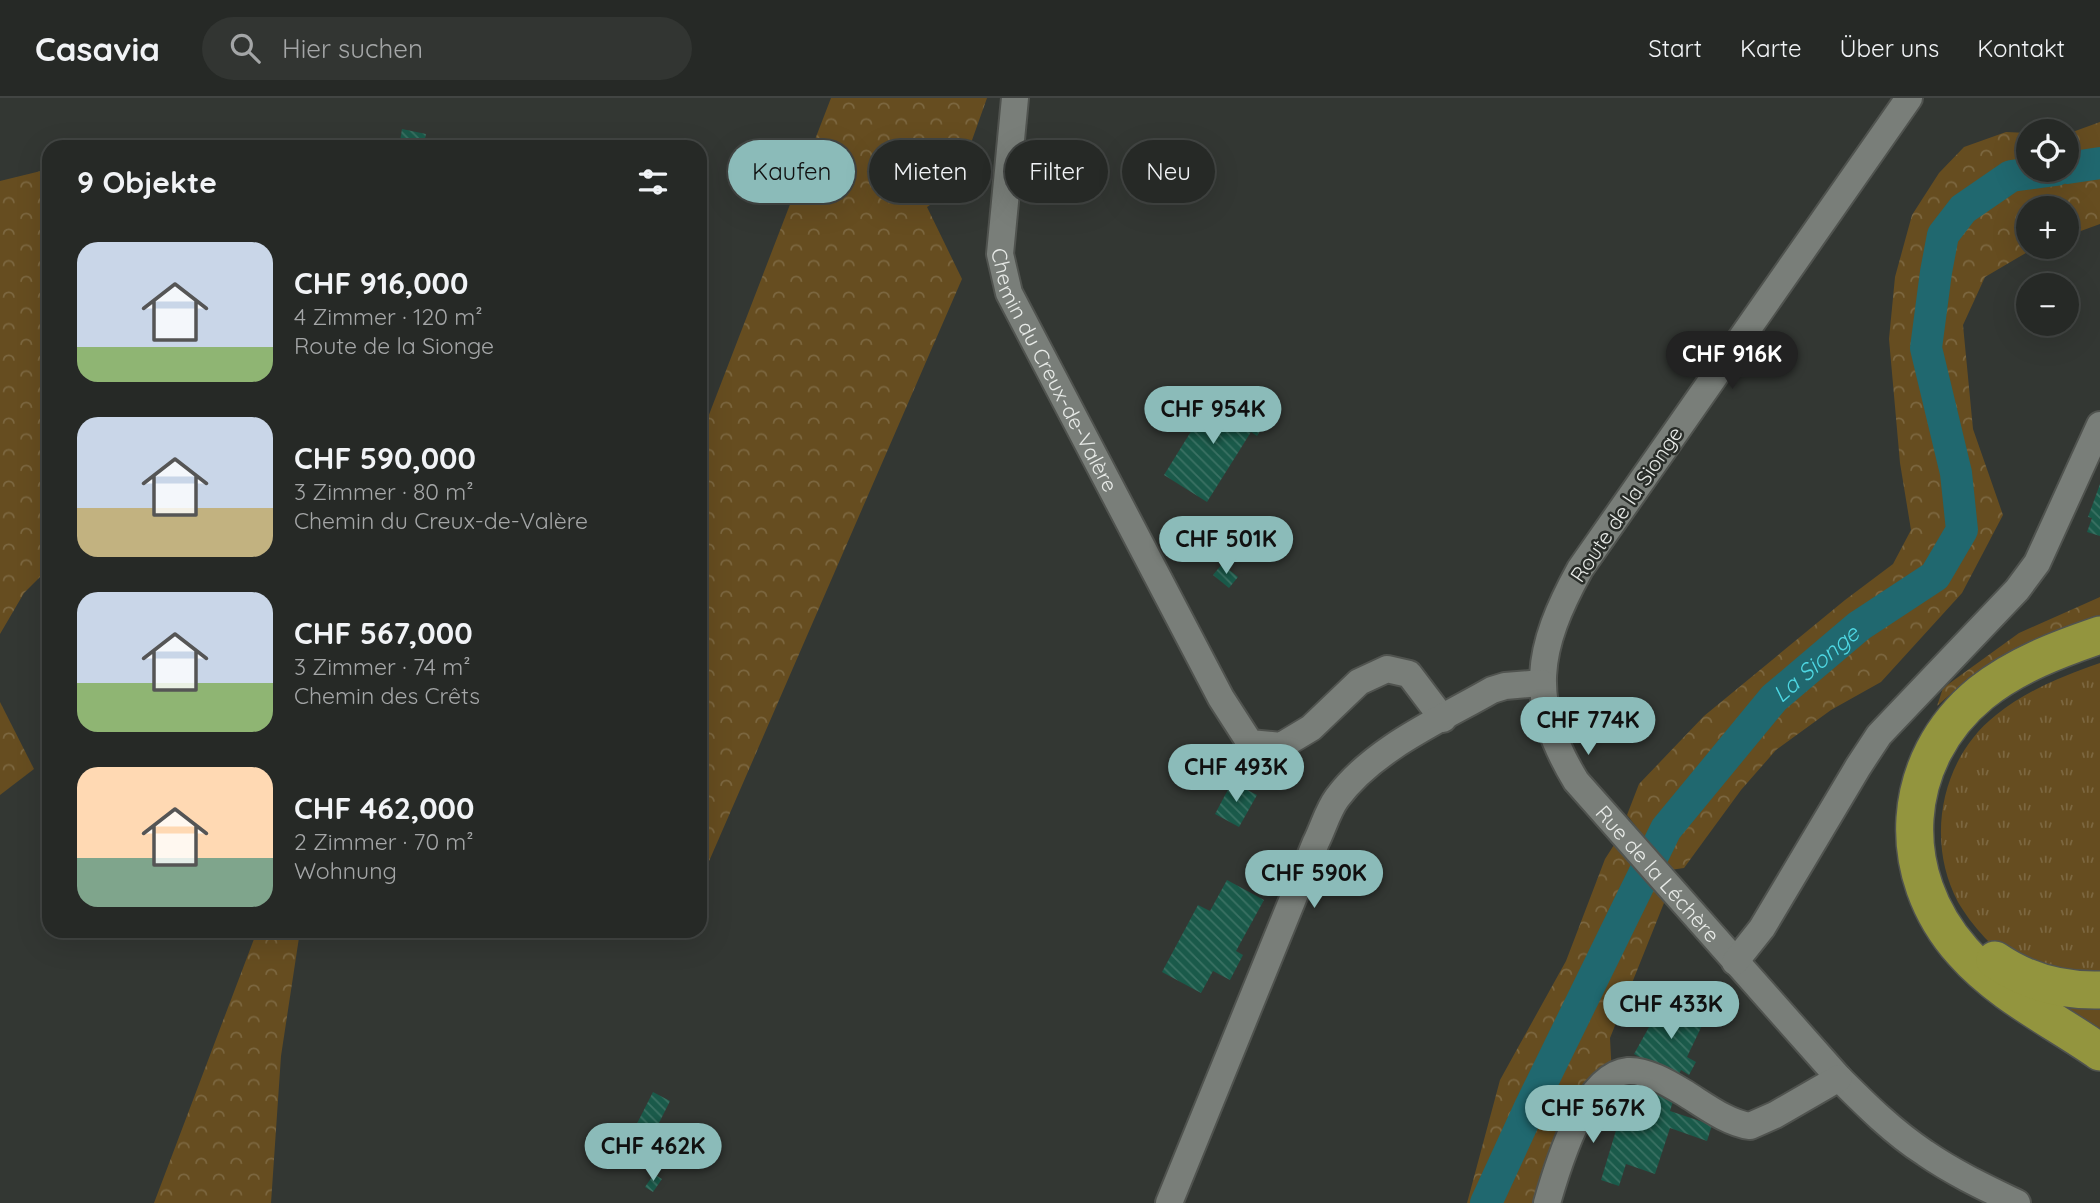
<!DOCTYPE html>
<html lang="de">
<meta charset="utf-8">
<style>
body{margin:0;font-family:Quicksand,sans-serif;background:#323532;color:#f1f3f6;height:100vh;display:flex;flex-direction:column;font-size:26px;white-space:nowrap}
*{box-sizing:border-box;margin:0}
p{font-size:23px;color:#a4a6a7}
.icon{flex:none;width:38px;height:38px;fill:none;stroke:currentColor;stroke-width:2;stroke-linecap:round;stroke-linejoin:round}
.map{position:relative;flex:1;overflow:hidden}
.panel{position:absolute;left:42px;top:42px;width:665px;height:798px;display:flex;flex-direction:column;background:#262926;border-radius:21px;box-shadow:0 7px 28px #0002,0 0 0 2px #424543}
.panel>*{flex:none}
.guide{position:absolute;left:728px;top:42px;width:665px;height:63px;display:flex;gap:14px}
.controls{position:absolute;left:2016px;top:21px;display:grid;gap:14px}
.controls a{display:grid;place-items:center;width:63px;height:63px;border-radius:50%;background:#262926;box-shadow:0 7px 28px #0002,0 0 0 2px #424543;font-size:35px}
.price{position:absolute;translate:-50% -60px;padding:0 16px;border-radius:24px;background:#8bbbb9;color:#111;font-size:23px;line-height:46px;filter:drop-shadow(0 2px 4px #0008)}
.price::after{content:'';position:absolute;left:50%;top:42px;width:21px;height:16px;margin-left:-10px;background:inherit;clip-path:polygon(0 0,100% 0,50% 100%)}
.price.current{background:#222;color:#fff}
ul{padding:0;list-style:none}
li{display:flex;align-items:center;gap:21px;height:175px;padding:0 35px}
li span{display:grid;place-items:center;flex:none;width:196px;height:140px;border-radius:21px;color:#555}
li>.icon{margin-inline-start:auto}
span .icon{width:84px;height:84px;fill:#fffc;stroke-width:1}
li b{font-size:30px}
h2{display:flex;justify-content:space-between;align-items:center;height:84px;padding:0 35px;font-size:30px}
.tag{padding:0 24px;border-radius:32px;background:#262926;box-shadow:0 7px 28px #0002,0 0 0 2px #424543;font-size:24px;line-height:63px}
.tag.current{background:#8bbbb9;color:#111}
header{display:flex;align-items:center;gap:42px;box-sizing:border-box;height:98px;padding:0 35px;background:#262926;border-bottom:2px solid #424543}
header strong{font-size:33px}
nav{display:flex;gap:38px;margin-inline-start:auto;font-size:24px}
.search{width:490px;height:63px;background:#323532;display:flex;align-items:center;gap:18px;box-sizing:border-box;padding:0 24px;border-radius:38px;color:#a4a6a7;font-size:26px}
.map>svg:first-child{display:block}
.grass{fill:url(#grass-tufts)}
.forest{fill:url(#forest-crowns)}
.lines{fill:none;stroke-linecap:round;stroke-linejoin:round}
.river{stroke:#20686f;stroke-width:32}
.building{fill:url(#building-back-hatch)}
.minor-casing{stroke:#50534f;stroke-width:30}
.highway-casing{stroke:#50534f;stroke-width:40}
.minor{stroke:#797e79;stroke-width:26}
.highway{stroke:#93953e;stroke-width:37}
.labels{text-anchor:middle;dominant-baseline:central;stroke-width:5;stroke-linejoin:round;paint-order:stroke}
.street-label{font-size:21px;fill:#e7eae7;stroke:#292d29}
.water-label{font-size:23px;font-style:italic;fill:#4ed7e3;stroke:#292d29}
</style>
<header>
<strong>Casavia</strong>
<div class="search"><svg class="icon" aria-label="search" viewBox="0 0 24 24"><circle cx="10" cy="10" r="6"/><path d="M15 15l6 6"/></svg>Hier suchen</div>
<nav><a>Start</a><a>Karte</a><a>Über uns</a><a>Kontakt</a></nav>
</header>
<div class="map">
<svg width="2100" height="1105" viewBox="0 0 2100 1105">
<defs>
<pattern id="grass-tufts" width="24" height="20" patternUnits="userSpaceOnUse" patternTransform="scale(1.75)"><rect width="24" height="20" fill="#664d20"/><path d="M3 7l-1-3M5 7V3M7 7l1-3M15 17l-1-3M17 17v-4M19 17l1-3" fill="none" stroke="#7c6740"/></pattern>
<pattern id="forest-crowns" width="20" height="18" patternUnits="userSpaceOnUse" patternTransform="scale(1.75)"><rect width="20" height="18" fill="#664d20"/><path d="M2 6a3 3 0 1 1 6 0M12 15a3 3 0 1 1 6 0" fill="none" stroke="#7c6740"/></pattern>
<pattern id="building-back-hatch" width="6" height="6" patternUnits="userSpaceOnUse" patternTransform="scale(1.75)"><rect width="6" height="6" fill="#1a5a4a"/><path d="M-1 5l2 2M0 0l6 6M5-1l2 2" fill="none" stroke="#3b7264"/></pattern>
</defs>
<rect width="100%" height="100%" fill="#333733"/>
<g class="grass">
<path d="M2100 565V880C2076 876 2044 874 2022 866 1997 858 1970 825 1958 804 1925 742 1941 660 1996 617 2027 592 2063 578 2100 565Z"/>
<polygon points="2004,875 2100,897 2100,946"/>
</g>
<g class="forest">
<polygon points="831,0 987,0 955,90 927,109 962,181 700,784 700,340"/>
<polygon points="2100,24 2100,126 2067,138 2067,110 2028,110 2028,149 2036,149 1985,179 1963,227 1973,331 2003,417 1962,495 1881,584 1831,612 1776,652 1741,692 1684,770 1670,772 1627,717 1639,686 1704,618 1845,502 1893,466 1911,432 1900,365 1889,241 1895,179 1912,117 1939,75 1964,49 2006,34 2028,35 2028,72 2067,72 2067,36"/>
<polygon points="49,71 49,470 24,495 0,536 0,83"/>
<path d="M2100 499V517C2040 538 1984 565 1937 608L1943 590 2019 535Z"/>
<polygon points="0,604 34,671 0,697"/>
<polygon points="1621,736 1670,790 1610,940 1612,978 1547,1105 1467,1105 1500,982 1566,863 1605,761"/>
<polygon points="257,833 300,833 281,958 271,1105 154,1105"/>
</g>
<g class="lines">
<g class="river">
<polyline points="2067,70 2100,65"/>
<path id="s1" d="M1486 1105 1531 1007 1666 731 1774 600 1859 528 1935 478 1962 432 1956 375 1926 250 1936 174 1943 137 1963 111 2011 78 2056 72"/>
</g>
</g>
<g class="building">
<polygon points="402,31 426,36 423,49 399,49"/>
<polygon points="1216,293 1266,324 1257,338 1251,334 1207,404 1164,377"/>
<polygon points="2100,386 2100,438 2087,434 2092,420 2088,419"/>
<polygon points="1222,466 1238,479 1229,490 1213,477"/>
<polygon points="1232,684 1257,697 1239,729 1215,716"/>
<polygon points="1227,782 1264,802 1236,853 1243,857 1230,882 1213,873 1201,895 1162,874 1198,807 1210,813"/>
<polygon points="1691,908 1707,917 1687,959 1696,964 1689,977 1681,972 1677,980 1634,956 1659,911 1682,923"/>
<polygon points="1630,986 1674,1000 1670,1013 1712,1027 1707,1043 1670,1030 1655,1076 1626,1066 1619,1088 1601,1082"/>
<polygon points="653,994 670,1003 658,1027 662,1029 657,1039 652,1037 637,1068 620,1059"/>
<polygon points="654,1076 662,1081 653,1094 645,1089"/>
</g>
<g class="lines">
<defs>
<g id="minor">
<path id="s2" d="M1015 0 1000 156 1009 195 1221 600 1250 645 1281 648 1311 630 1359 584 1387 571 1409 576 1443 621"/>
<path id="s3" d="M1909 0 1580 471C1536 551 1527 602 1576 683L1839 980C1866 1007 1893 1034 1925 1055 1954 1075 1986 1090 2017 1105"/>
<polyline points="1735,864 1762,830 1858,669 1879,637 2017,492 2037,465 2100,327"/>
<path d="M1169 1105 1316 744C1323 730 1328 712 1337 700 1374 650 1440 622 1492 592L1505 588 1542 585"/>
<path d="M1547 1105C1557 1070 1584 977 1628 973 1646 972 1668 985 1683 994 1703 1006 1727 1025 1750 1028L1775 1017 1839 980"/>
</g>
<g id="highway">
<path d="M2100 537C2059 551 2016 567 1981 595 1899 662 1893 776 1963 854 2000 896 2054 922 2100 954"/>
<path d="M1995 862C2027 884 2062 893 2100 892"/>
</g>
</defs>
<use href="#minor" class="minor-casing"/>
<use href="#highway" class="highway-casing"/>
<use href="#minor" class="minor"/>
<use href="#highway" class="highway"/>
</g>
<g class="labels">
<g class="street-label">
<text stroke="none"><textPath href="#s2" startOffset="285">Chemin du Creux-de-Valère</textPath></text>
<text transform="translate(1626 406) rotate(-56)">Route de la Sionge</text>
<text stroke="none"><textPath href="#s3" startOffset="924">Rue de la Léchère</textPath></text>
</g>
<g class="water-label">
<text stroke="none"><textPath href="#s1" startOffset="639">La Sionge</textPath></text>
</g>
</g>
</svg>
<div class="controls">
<a><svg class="icon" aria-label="locate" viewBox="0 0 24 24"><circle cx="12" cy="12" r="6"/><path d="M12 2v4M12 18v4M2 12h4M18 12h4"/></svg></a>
<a>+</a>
<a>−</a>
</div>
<b class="price current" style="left:1732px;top:293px">CHF 916K</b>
<b class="price" style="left:1213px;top:348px">CHF 954K</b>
<b class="price" style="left:1226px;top:478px">CHF 501K</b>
<b class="price" style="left:1588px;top:659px">CHF 774K</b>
<b class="price" style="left:1236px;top:706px">CHF 493K</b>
<b class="price" style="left:1314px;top:812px">CHF 590K</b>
<b class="price" style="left:1671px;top:943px">CHF 433K</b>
<b class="price" style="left:1593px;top:1047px">CHF 567K</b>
<b class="price" style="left:653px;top:1085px">CHF 462K</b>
<div class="guide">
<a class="tag current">Kaufen</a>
<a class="tag">Mieten</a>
<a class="tag">Filter</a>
<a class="tag">Neu</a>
</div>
<section class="panel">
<h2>9 Objekte<svg class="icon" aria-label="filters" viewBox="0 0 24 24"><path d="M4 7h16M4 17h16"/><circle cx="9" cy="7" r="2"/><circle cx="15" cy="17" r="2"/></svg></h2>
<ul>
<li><span style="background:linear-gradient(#c9d6e8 75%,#8fb573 0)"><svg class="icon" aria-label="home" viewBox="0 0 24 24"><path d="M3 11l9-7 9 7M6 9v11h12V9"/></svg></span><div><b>CHF 916,000</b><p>4 Zimmer · 120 m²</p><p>Route de la Sionge</p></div></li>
<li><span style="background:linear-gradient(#c9d6e8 65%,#c2b280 0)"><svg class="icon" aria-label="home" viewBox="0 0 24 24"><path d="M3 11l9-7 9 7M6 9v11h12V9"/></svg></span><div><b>CHF 590,000</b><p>3 Zimmer · 80 m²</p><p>Chemin du Creux-de-Valère</p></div></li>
<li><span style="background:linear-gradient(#c9d6e8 65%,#8fb573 0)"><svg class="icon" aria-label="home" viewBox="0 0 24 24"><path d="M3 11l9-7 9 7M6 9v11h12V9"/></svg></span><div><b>CHF 567,000</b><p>3 Zimmer · 74 m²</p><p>Chemin des Crêts</p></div></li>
<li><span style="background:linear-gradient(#ffd9b3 65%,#7fa58c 0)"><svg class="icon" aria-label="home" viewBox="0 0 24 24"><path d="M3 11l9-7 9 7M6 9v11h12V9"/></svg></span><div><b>CHF 462,000</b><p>2 Zimmer · 70 m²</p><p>Wohnung</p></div></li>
</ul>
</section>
</div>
